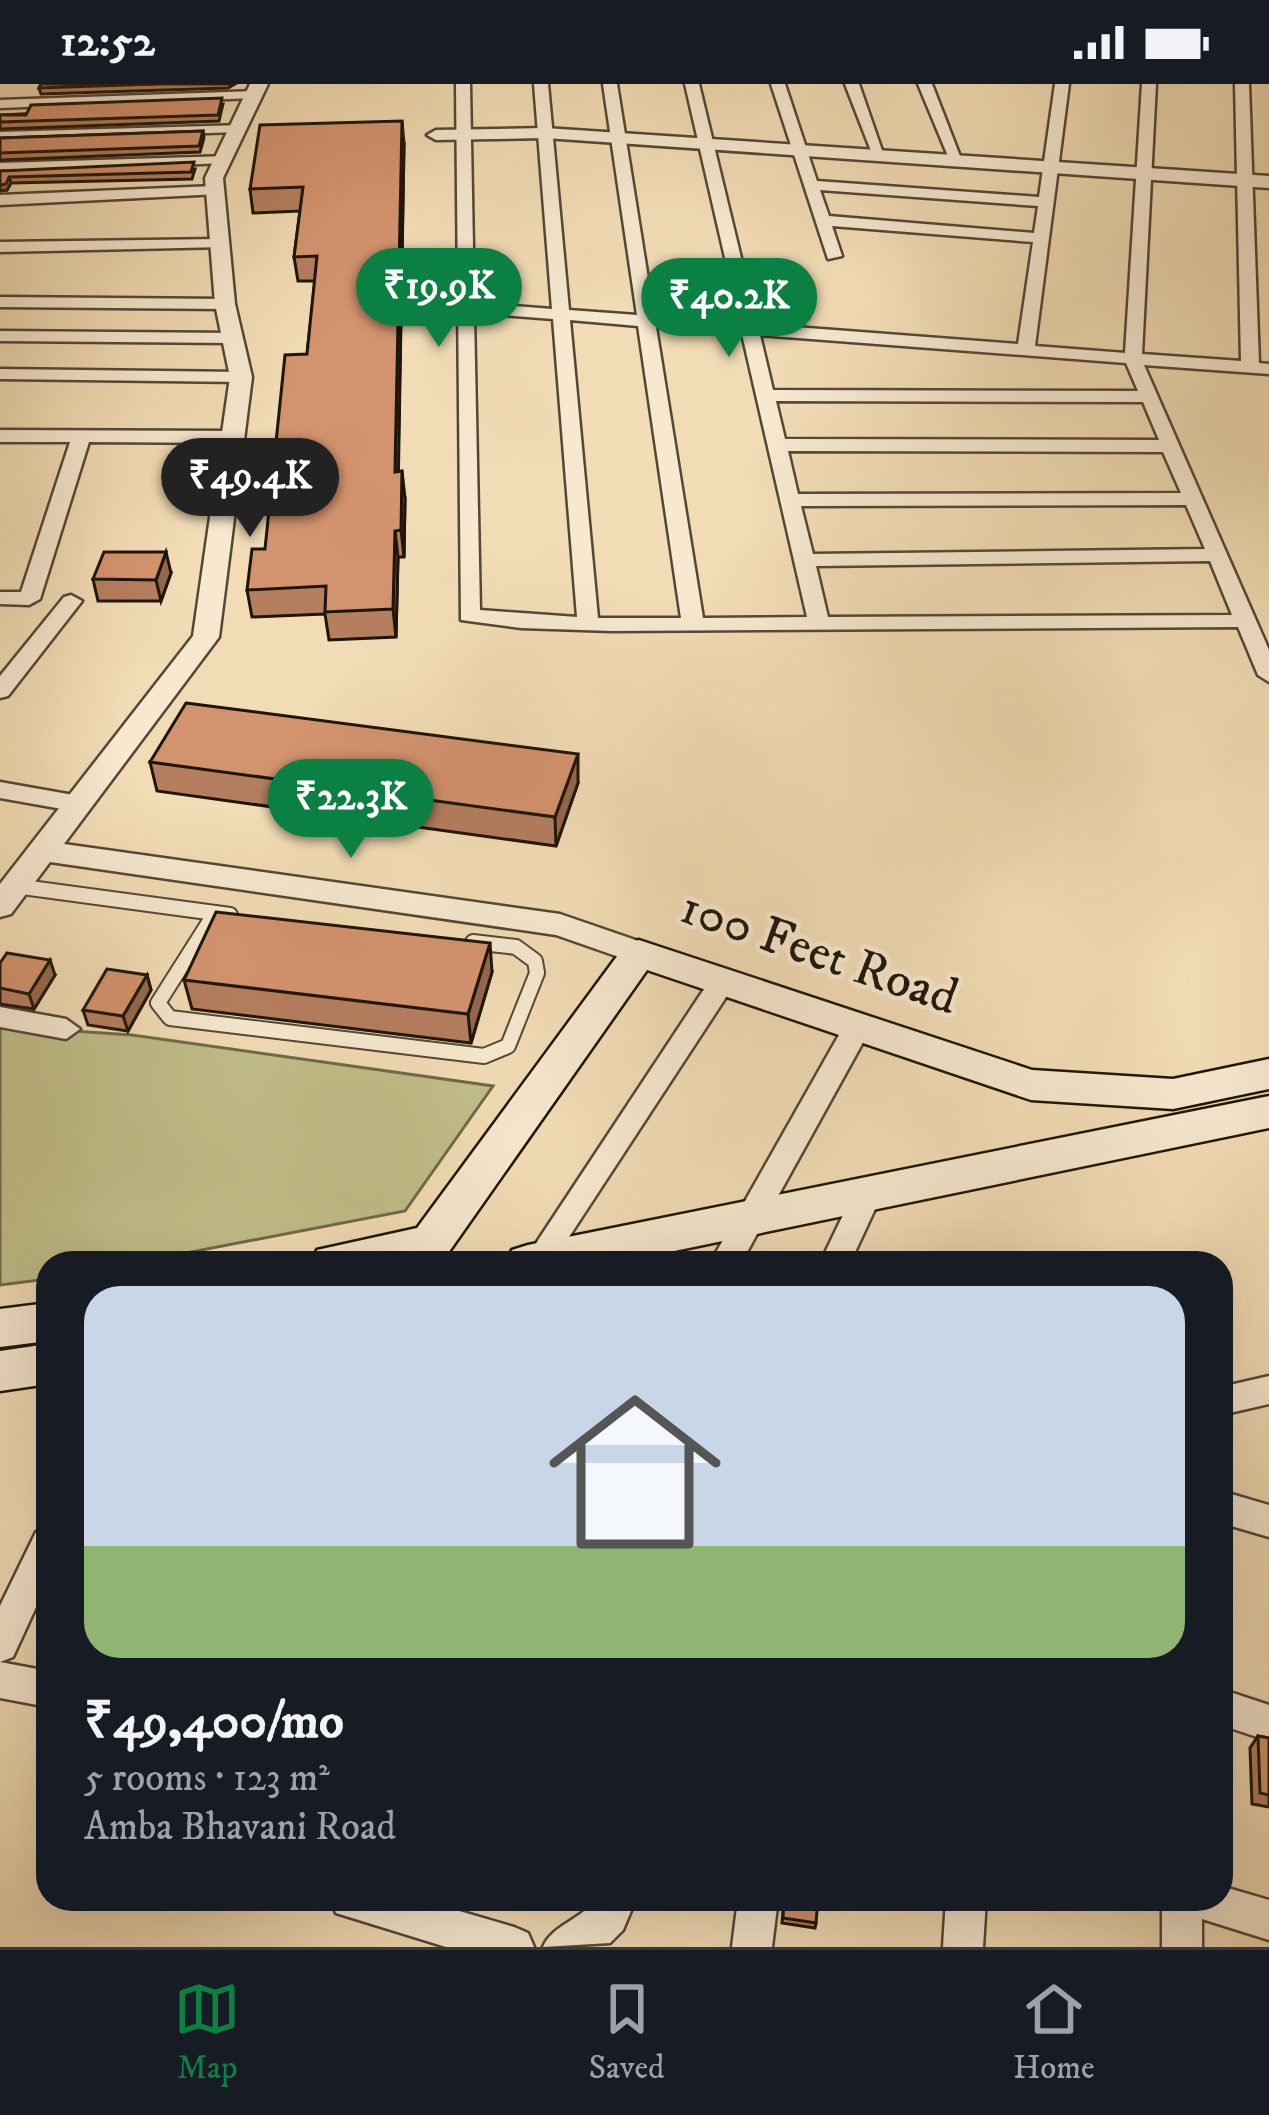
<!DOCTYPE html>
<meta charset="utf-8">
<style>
body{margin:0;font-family:"IM FELL DW Pica",serif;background:#20242c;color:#f1f3f6;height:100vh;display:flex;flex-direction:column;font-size:45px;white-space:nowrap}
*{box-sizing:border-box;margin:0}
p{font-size:39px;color:#9ea1a6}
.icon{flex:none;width:66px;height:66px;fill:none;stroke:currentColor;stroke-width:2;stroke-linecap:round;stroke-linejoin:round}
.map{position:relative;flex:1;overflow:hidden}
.side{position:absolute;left:36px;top:1167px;width:1197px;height:660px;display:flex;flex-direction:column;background:#171b24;border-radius:36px;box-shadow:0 12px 48px #0002}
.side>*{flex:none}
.price{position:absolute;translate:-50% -102px;padding:0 27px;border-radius:42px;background:#0b8043;color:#fff;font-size:39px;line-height:78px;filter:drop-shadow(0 3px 6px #0008)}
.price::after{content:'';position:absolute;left:50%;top:72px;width:36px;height:27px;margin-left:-18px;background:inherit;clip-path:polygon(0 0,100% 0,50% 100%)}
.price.selected{background:#222;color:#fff}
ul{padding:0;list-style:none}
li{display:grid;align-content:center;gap:24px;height:636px;padding:0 48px}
li span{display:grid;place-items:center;height:372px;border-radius:36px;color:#555}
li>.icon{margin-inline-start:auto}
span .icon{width:216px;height:216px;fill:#fffc;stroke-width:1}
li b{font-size:51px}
.status{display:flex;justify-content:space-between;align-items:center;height:84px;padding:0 60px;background:#171b24;direction:ltr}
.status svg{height:33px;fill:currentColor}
.menu{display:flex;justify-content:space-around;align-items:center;height:168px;border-top:3px solid #363941;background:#171b24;font-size:33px;color:#9ea1a6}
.menu a{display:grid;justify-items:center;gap:6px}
.menu .selected{color:#0b8043}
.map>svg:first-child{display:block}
.green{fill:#c1be89;stroke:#6f6a4a;stroke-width:3}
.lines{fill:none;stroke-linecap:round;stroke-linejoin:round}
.service-casing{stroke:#524836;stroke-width:18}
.minor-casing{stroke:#524836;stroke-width:5}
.tertiary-casing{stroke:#524836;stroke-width:5}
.secondary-casing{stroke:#1d160c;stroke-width:5}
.service{stroke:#f7e8cf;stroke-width:14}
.minor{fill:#f7e8cf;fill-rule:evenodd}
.tertiary{fill:#f7e8cf;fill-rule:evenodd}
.secondary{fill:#f7e8cf;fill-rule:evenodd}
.wall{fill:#b57e5f;stroke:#1d160c;stroke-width:3}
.shaded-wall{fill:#94674d;stroke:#1d160c;stroke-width:3}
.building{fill:#d3936e;stroke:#1d160c;stroke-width:3}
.labels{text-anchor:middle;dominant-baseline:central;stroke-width:9;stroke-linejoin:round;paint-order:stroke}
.street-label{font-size:51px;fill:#1d160c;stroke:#f7e8cf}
</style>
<div class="status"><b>12:52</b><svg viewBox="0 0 49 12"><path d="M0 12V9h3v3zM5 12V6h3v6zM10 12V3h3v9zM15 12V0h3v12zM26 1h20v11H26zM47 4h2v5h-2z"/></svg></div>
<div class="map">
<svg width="1269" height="1863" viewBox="0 0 1269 1863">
<rect width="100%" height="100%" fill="#f2dcb5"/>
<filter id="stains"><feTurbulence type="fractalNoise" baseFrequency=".00167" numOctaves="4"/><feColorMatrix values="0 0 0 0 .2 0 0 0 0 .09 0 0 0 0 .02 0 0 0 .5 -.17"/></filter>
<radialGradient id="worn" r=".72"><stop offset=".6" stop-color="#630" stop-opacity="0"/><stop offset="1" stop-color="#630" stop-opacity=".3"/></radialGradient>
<polygon class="green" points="0,942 132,951 493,1002 405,1127 134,1179 48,1179 48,1195 0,1201"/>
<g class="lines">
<defs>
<g id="service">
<polyline points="15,802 230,831"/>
<polyline points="215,829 158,919 170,934 484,972 508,962 537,889 535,877 516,863 473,858"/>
</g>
<g id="minor">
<path d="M456 0H470L474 219 552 225 534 0H548L569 226 637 231 603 0H617L654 232 740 239 685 0H699L757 240 1018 260 1033 158 832 142 842 172 828 175 771 0H785L817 97 1039 113 1055 0H1069L1035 262 1125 269 1142 0H1156L1142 270 1241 277 1235 0H1249L1259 279 1269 280V290L1144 281 1269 566V598L1258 591 1238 543 612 547 521 544 461 536ZM820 106 1038 122 1034 149 829 132ZM474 229 553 235 577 533 480 526ZM570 236 638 242 681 534H598ZM656 243 742 250 807 533 703 534ZM760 251 1126 279 1138 307 773 306ZM776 317 1143 318 1159 356 785 355ZM788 367 1163 368 1181 409 798 410ZM1186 421 1205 465 813 470 801 422ZM1210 477 1232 531 828 533 816 482Z"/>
<polygon points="845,0 859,0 885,75 873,72"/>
<polygon points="918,0 932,0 963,80 950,77"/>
<polygon points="259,7 261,10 254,14 0,24 0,16"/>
<polygon points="243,41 245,44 238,48 0,56 0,48"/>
<polygon points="228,72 228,78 223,79 0,89 0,79"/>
<polygon points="214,102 222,107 219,110 0,121 0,111"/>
<polygon points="219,155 227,160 225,163 0,168 0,158"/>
<polygon points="0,213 225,215 234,220 225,225 0,223"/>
<polygon points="0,247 233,249 242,254 233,259 0,257"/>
<polygon points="0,285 241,288 250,293 241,298 0,295"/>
<polygon points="0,346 233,347 242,353 233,359 89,358 40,515 29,521 0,520 0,508 21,508 70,358 0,358"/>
<polygon points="71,511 82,517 8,612 0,614 0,592 64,513"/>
<polygon points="0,698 79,712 91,720 79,728 0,714"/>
<polygon points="723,887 732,890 736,897 732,904 552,1179 523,1179 714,890"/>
<polygon points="0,923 66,935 80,945 66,955 0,943"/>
<polygon points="858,932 872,942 741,1179 710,1179 848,935"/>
<polygon points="867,1098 877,1102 882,1110 850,1179 820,1179 857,1102"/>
<polygon points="1269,1292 1269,1320 1221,1331 1221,1303"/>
<polygon points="1221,1407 1269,1421 1269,1453 1221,1439"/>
<polygon points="48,1443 48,1497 13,1573 0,1578 48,1587 48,1623 0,1614 0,1522 36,1448"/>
<polygon points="1221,1605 1269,1621 1269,1657 1221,1641"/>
<polygon points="1221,1802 1269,1816 1269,1856 1202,1835 1202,1863 1162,1863 1162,1815 1221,1815"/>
<polygon points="330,1815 418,1815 514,1843 528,1849 534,1863 446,1863 336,1829"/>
<path d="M596 1815H636L623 1846 610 1859 543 1863C552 1841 581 1836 596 1815Z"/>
<polygon points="738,1815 778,1815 772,1863 732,1863"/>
<polygon points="946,1815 986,1815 983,1863 943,1863"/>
</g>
<g id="tertiary">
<polygon points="250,0 268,0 223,94 235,220 252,293 219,553 64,760 560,830 650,861 655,869 650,877 639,880 556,851 50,778 11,830 0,833 0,800 193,552 230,293 215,220 205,94"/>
<polygon points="545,44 1269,92 1269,104 545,54 436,56 427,51 436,46"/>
</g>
<g id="secondary">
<polygon points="639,856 1032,986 1173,995 1269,975 1269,1005 1173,1025 1031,1016 647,886 446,1172 421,1179 311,1179 317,1166 417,1144 626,860"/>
<polygon points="1269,1012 1269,1044 616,1179 506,1179 512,1166 528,1161"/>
<polygon points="48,1219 48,1257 0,1263 0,1225"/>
<polygon points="48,1260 48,1300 0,1307 0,1267"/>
</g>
</defs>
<use href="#service" class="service-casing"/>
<use href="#minor" class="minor-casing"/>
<use href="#tertiary" class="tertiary-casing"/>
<use href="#secondary" class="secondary-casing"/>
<use href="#service" class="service"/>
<use href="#minor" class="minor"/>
<use href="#tertiary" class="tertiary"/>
<use href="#secondary" class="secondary"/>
</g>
<g class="wall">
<polygon points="41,0 235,0 228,4 41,10 39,4"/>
<polygon points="223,20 219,37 0,45 0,31"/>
<polygon points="203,47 204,54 200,68 0,76 0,54"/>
<polygon points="404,60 398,387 405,414 404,473 398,473 396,553 329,556 325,530 252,533 247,506 265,465 307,270 315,197 298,197 294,173 300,127 253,129 250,105"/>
<polygon points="195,85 192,95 11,99 7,106 0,107 0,87"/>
<polygon points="171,489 161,517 98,517 93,495"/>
<polygon points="150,678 578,699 556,762 157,707"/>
<polygon points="0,879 55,891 34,925 0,920"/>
<polygon points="492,888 471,959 192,925 184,896"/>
<polygon points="147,891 151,906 128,947 88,941 83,926"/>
<polygon points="1258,1652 1269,1654 1269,1723 1252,1720 1250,1664"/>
<polygon points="784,1815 816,1839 815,1844 782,1839"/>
</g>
<g class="shaded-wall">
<polygon points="402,37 404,60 398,414 395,388"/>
<polygon points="9,93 11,99 7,106 0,107 0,101"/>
<polygon points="402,387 405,414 404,473 401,446"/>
<polygon points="395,447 398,473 396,553 393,525"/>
<polygon points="166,468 171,489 161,517 156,496"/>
<polygon points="578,670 578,699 556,762 555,733"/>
<polygon points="490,859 492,888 471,959 468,930"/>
<polygon points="50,876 55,891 34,925 29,910"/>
<polygon points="147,891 151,906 128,947 123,932"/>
</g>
<g class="building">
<polygon points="41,0 155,0 39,4"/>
<polygon points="222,14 218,31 0,38 0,31 26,31 31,21"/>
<polygon points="402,37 395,388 402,387 401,446 395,447 393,525 325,528 326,502 247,506 252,465 265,465 285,271 307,270 317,172 294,173 303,103 250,105 260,41"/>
<polygon points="203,47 199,62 0,69 0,54"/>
<polygon points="194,78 191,88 9,93 6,100 0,101 0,87"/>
<polygon points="104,468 166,468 156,496 93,495"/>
<polygon points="186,619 578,670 555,733 150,678"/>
<polygon points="216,828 490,859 468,930 184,896"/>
<polygon points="7,869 50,876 29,910 0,904 0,879"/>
<polygon points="107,885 147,891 123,932 83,926"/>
<polygon points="1258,1652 1269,1654 1269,1711 1260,1709"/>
<polygon points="784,1815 818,1815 816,1839 783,1834"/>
</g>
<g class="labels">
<g class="street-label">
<text transform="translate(819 869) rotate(19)">100 Feet Road</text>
</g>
</g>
<rect width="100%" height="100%" filter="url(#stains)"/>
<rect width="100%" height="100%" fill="url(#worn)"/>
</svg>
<b class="price" style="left:439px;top:266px">₹19.9K</b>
<b class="price" style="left:729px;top:276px">₹40.2K</b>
<b class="price selected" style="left:250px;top:456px">₹49.4K</b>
<b class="price" style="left:351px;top:777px">₹22.3K</b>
<section class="side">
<ul>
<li><span style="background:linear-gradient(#c9d6e8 70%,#8fb573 0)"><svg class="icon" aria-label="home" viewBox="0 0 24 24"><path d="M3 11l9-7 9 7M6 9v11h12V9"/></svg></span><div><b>₹49,400/mo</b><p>5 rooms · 123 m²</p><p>Amba Bhavani Road</p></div></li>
</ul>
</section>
</div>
<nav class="menu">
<a class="selected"><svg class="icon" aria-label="map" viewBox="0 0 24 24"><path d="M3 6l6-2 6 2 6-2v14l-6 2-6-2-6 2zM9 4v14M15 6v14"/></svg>Map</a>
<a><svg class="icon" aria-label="saved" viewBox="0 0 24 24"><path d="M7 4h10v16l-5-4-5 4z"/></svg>Saved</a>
<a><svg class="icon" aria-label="home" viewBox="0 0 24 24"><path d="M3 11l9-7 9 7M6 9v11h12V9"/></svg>Home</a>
</nav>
